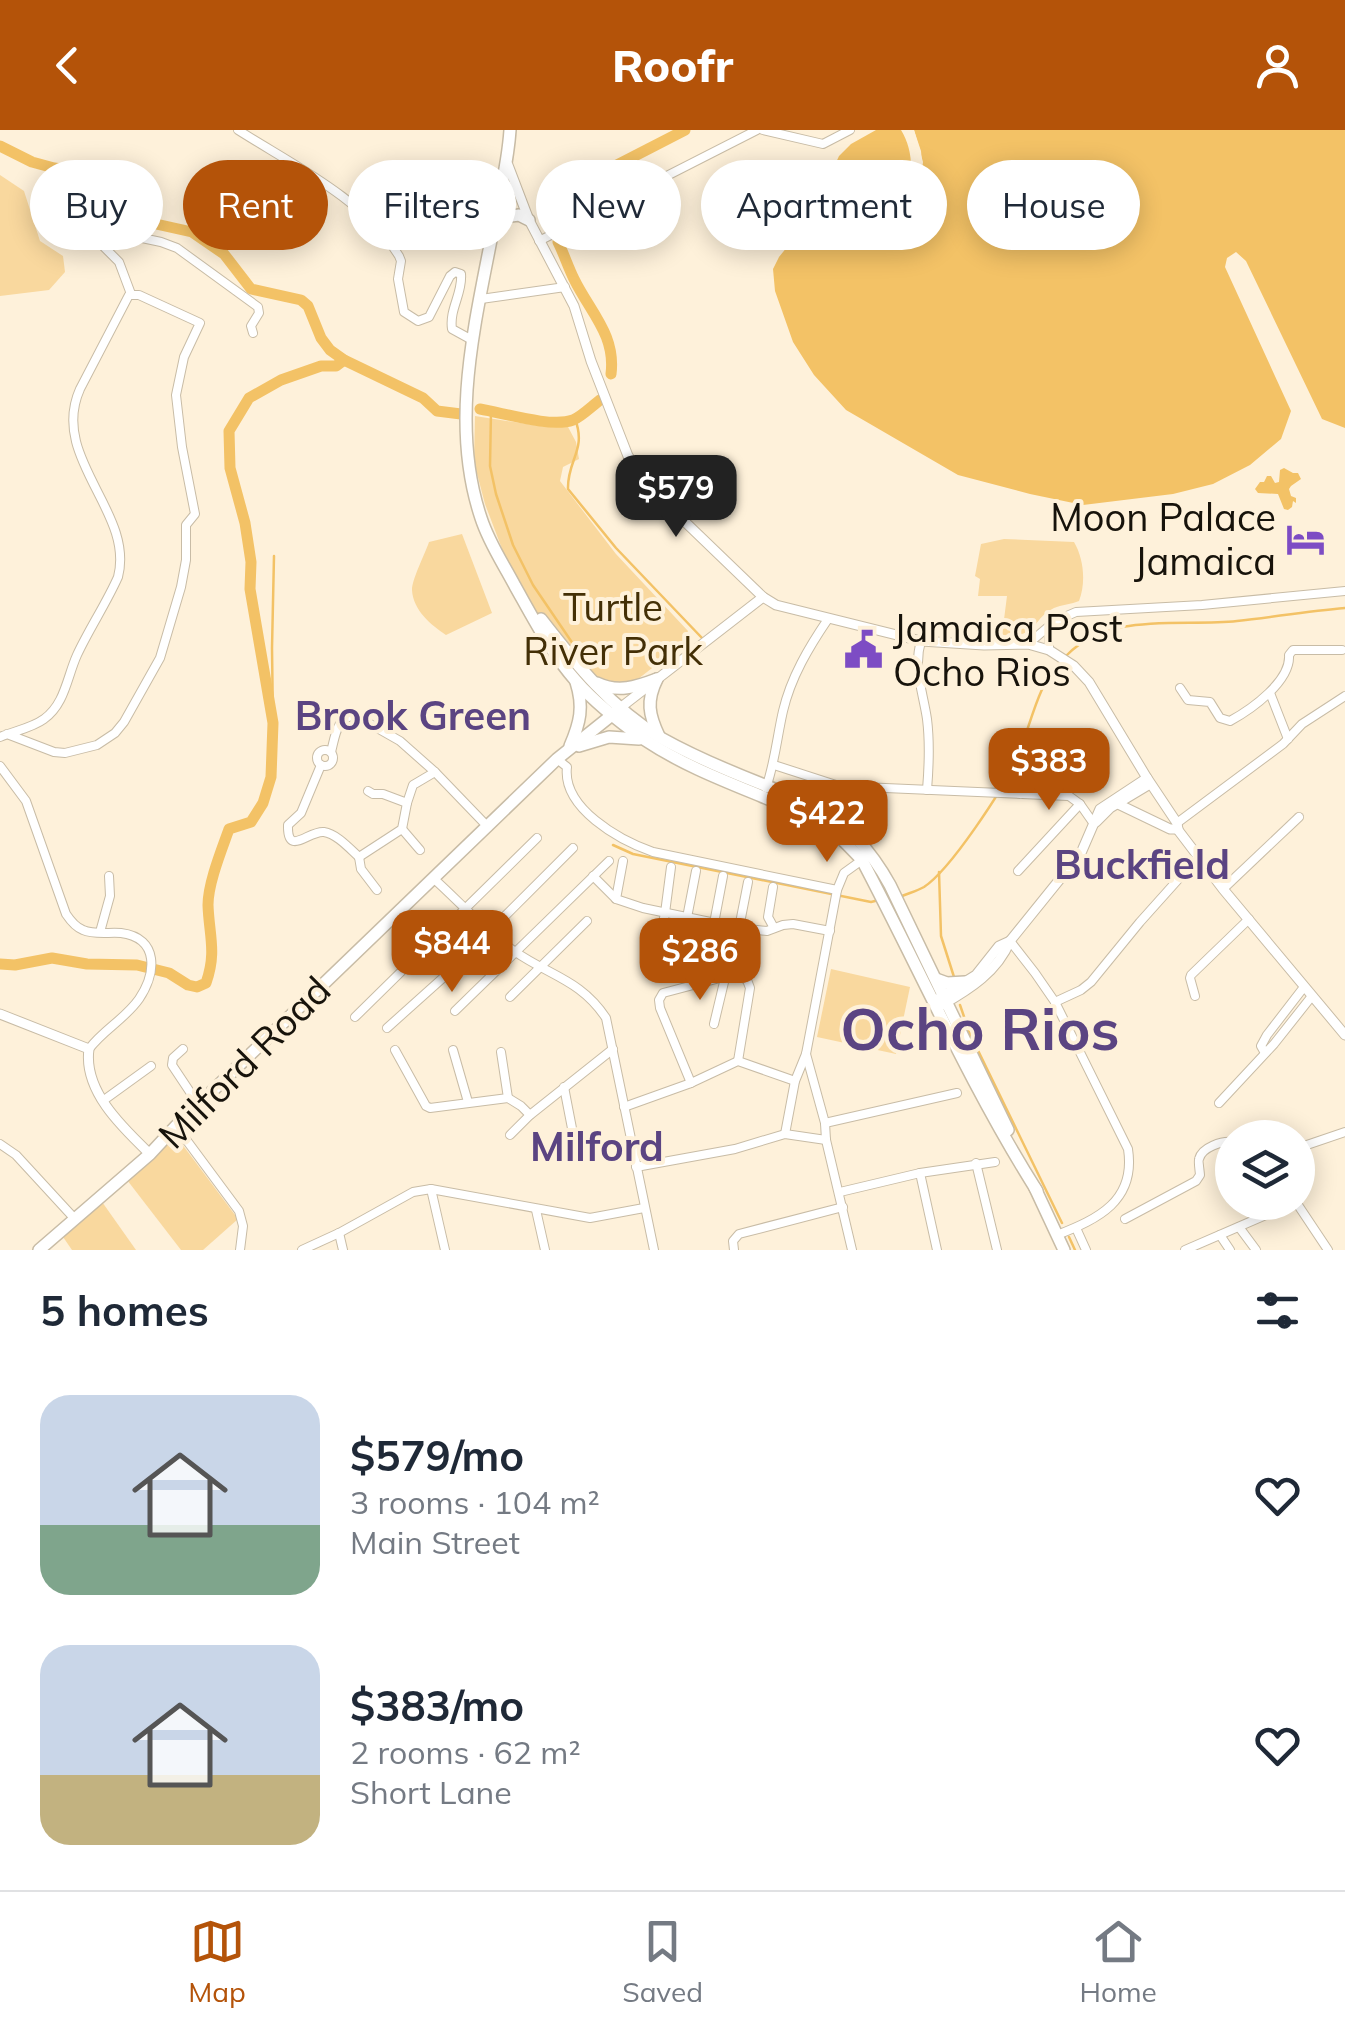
<!DOCTYPE html>
<meta charset="utf-8">
<style>
body{margin:0;font-family:Mulish,sans-serif;background:#f2f2f3;color:#1f2937;height:100vh;display:flex;flex-direction:column;font-size:38px;white-space:nowrap}
*{box-sizing:border-box;margin:0}
p{font-size:32px;color:#747a83}
.icon{flex:none;width:55px;height:55px;fill:none;stroke:currentColor;stroke-width:2;stroke-linecap:round;stroke-linejoin:round}
.map{position:relative;height:1120px;overflow:hidden}
.details{display:flex;flex-direction:column;background:#fff;flex:1}
.details>*{flex:none}
.guide{position:absolute;left:30px;top:30px;width:1285px;height:90px;display:flex;gap:20px}
.buttons{position:absolute;left:1215px;top:990px;display:grid;gap:20px}
.buttons a{display:grid;place-items:center;width:100px;height:100px;border-radius:50%;background:#fff;box-shadow:0 5px 25px #0003;font-size:50px}
.price{position:absolute;translate:-50% -85px;padding:0 22px;border-radius:20px;background:#b45309;color:#fff;font-size:32px;line-height:65px;filter:drop-shadow(0 2px 5px #0008)}
.price::after{content:'';position:absolute;left:50%;top:60px;width:30px;height:22px;margin-left:-15px;background:inherit;clip-path:polygon(0 0,100% 0,50% 100%)}
.price.current{background:#222;color:#fff}
ul{padding:0;list-style:none}
li{display:flex;align-items:center;gap:30px;height:250px;padding:0 40px}
li span{display:grid;place-items:center;flex:none;width:280px;height:200px;border-radius:30px;color:#555}
li>.icon{margin-inline-start:auto}
span .icon{width:120px;height:120px;fill:#fffc;stroke-width:1}
li b{font-size:42px}
h2{display:flex;justify-content:space-between;align-items:center;height:120px;padding:0 40px;font-size:42px}
.pill{padding:0 35px;border-radius:45px;background:#fff;box-shadow:0 5px 25px #0003;font-size:35px;line-height:90px}
.pill.current{background:#b45309;color:#fff}
header{display:flex;justify-content:space-between;align-items:center;height:130px;padding:0 40px;background:#b45309;color:#fff;font-size:45px;font-weight:800}
.tab-bar{display:flex;justify-content:space-around;align-items:center;height:140px;border-top:2px solid #e0e1e3;background:#fff;font-size:28px;color:#747a83}
.tab-bar a{display:grid;justify-items:center;gap:5px}
.tab-bar .current{color:#b45309}
.map>svg:first-child{display:block}
.green{fill:#f9d89e}
.water{fill:#f3c266}
.pier{fill:#fef1da}
.lines{fill:none;stroke-linecap:round;stroke-linejoin:round}
.stream{stroke:#f3c266;stroke-width:2.5}
.river{stroke:#f3c266;stroke-width:11}
.minor-casing{stroke:#c8bca6;stroke-width:10}
.tertiary-casing{stroke:#c8bca6;stroke-width:11}
.primary-casing{stroke:#c8bca6;stroke-width:14}
.minor{stroke:#fff;stroke-width:8}
.tertiary{stroke:#fff;stroke-width:9}
.primary{stroke:#fff;stroke-width:11}
.labels{text-anchor:middle;dominant-baseline:central;stroke-width:8;stroke-linejoin:round;paint-order:stroke}
.poi-label{font-size:38px;fill:#17130b;stroke:#fef1da;text-anchor:end}
.park-label{font-size:38px;fill:#432f06;stroke:#fef1da}
.street-label{font-size:38px;fill:#17130b;stroke:#fef1da}
.neighbourhood-label{font-size:40px;font-weight:bold;fill:#5b4482;stroke:#fef1da}
.town-label{font-size:58px;font-weight:bold;fill:#5b4482;stroke:#fef1da}
</style>
<header><svg class="icon" aria-label="back" viewBox="0 0 24 24"><path d="M15 5l-7 7 7 7"/></svg>Roofr<svg class="icon" aria-label="person" viewBox="0 0 24 24"><circle cx="12" cy="8" r="4"/><path d="M4 21q1-7 8-7t8 7"/></svg></header>
<div class="map">
<svg width="1345" height="1120" viewBox="0 0 1345 1120">
<rect width="100%" height="100%" fill="#fef1da"/>
<g class="green">
<polygon points="0,45 24,61 40,111 63,126 65,142 49,160 0,166"/>
<polygon points="475,286 546,297 567,295 576,312 579,329 563,337 560,351 616,424 688,501 683,514 638,549 626,553 615,554 594,549 572,530 528,471 504,424 485,374 474,332"/>
<path d="M462 404 492 483 446 505C431 495 413 480 412 460 412 449 425 424 429 412Z"/>
<path d="M1004 409 1074 412C1084 429 1086 453 1079 471 1072 474 1061 475 1054 478 1030 490 1040 508 1002 505L1007 466H978L980 449 975 446 981 414Z"/>
<polygon points="831,839 910,857 896,924 817,907"/>
<polygon points="173,1002 238,1089 203,1120 181,1120 124,1046"/>
<polygon points="100,1069 136,1120 72,1120 61,1104"/>
</g>
<g class="water">
<path d="M876 0H901C914 21 914 49 904 72 899 83 891 88 889 100L896 109 915 100V86L923 32 914 0H1345V298L1322 289 1246 131 1236 122 1227 128 1225 137 1291 281 1281 309 1250 335 1213 354 1173 364 1083 375 1030 364 958 345 846 280 814 245 793 212 775 161 773 139 779 127 804 96 822 82 833 39 839 26 851 14Z"/>
<polygon points="1284,338 1293,343 1298,343 1301,349 1291,356 1289,359 1291,366 1296,368 1296,373 1293,371 1292,377 1288,380 1284,379 1278,364 1258,363 1255,359 1260,352 1264,352 1267,346 1271,346 1275,353 1279,352 1280,340"/>
</g>
<polygon class="pier" points="909,0 914,0 921,21 923,43 915,86 915,100 912,106 902,111 896,110 889,100 894,97 901,106 910,98 910,86 918,32 915,20 916,33"/>
<g class="lines">
<g class="stream">
<polyline points="491,281 490,336 496,364 513,415 533,455 588,536"/>
<path d="M575 289C587 320 567 330 568 359L616 418 702 508"/>
<path d="M1067 525C1110 481 1181 497 1237 491 1273 487 1309 481 1345 478"/>
<polyline points="273,593 272,518 274,426"/>
<polyline points="613,715 633,724 871,772 879,770"/>
<polyline points="939,742 941,806 954,847"/>
<path d="M902 766C909 763 917 761 924 757 950 740 1003 660 1016 630 1031 597 1036 556 1061 531"/>
<polyline points="960,875 970,904 1062,1093"/>
<polyline points="1069,1107 1075,1120"/>
</g>
<g class="river">
<polyline points="0,16 32,32 54,38 99,44 156,94 192,102 224,124 251,159 301,170 308,176 321,208 330,220 344,230 423,268 437,281 461,284"/>
<polyline points="554,99 552,77 569,55 586,51 685,0"/>
<path d="M558 112C564 124 568 137 574 149 590 182 616 205 611 244"/>
<path d="M480 279C504 283 551 298 573 290 582 286 592 276 600 270"/>
<path d="M0 834 15 835 52 828 87 834 137 835 169 843 188 855 197 857 206 853C217 822 209 805 208 775 208 753 222 719 229 699L251 692 263 673 271 647 273 593 250 459 251 432 245 393 230 338 229 301 249 268 281 250 321 236H336L344 230"/>
</g>
<defs>
<g id="minor">
<path d="M238 0C293 35 364 69 399 126L401 131 398 149 404 182 418 191 429 187 450 146 455 142 461 144C463 163 449 179 452 199L472 210"/>
<polyline points="763,0 823,14 850,0"/>
<polyline points="539,111 757,0"/>
<polyline points="131,164 119,132 99,112 99,102 104,100 161,112 177,118 258,177 259,183 251,196 253,203"/>
<polyline points="481,169 565,157"/>
<path d="M921 511C913 538 923 562 927 589 930 613 929 636 927 660"/>
<polyline points="1028,514 1055,491 1076,482 1202,475 1345,461"/>
<polyline points="1049,520 1049,505 1052,493"/>
<path d="M1180 558 1188 570 1210 572 1220 588 1230 591C1252 579 1291 551 1289 525L1293 520H1342"/>
<polyline points="1270,563 1288,609"/>
<path d="M0 607C14 601 32 598 44 589 65 574 67 547 77 525 89 499 106 474 118 447 135 382 49 328 80 259L129 165H139L200 193 184 227 176 265 182 317 195 384 186 395V430L181 457 160 528 124 592 115 603 97 615 65 623 54 622 7 604"/>
<circle cx="325" cy="628" r="8"/>
<path d="M331 622C335 607 337 584 356 586L400 611 435 642 488 697"/>
<path d="M557 629 567 637C562 678 619 710 653 722L837 760"/>
<path d="M321 635 301 683 288 695C287 728 309 700 324 702 337 704 350 719 359 727"/>
<polyline points="774,635 839,656 1069,666 1080,674 1094,694"/>
<path d="M0 636 26 671 66 784C70 790 75 797 83 800 94 805 109 802 121 803 160 808 156 844 139 869 125 889 103 900 89 919"/>
<path d="M766 658C775 632 777 607 783 581 791 547 809 517 828 489"/>
<polyline points="368,661 373,664 383,664 407,673"/>
<polyline points="1021,664 1072,611"/>
<polyline points="1177,693 1283,614 1302,594 1345,566"/>
<polyline points="402,699 420,720"/>
<polyline points="359,727 402,699 407,673 413,655 435,642"/>
<polyline points="359,727 361,739 377,760"/>
<polyline points="623,731 616,769 643,778 739,798 767,801 783,795 793,794 830,801"/>
<polyline points="1018,741 1080,674"/>
<polyline points="593,746 616,769"/>
<path d="M433 748C460 772 484 800 514 821 550 846 581 850 606 888L654 1120"/>
<polyline points="773,757 768,787 774,798"/>
<polyline points="1223,759 1299,687"/>
<polyline points="739,798 748,752"/>
<polyline points="100,802 110,766 109,746"/>
<path d="M1010 811 1035 843 1055 872 1128 1019C1136 1071 1098 1089 1057 1105"/>
<polyline points="708,825 723,746"/>
<polyline points="679,829 696,741"/>
<polyline points="653,843 665,783 671,737"/>
<polyline points="1195,866 1190,848 1191,845 1249,789"/>
<polyline points="510,867 587,791"/>
<polyline points="1055,872 1081,860 1091,852 1140,792 1200,725"/>
<polyline points="455,881 609,731"/>
<polyline points="355,887 537,708"/>
<polyline points="714,894 725,848"/>
<polyline points="387,898 445,846 573,718"/>
<polyline points="183,919 173,928 172,935 198,974"/>
<polyline points="395,920 426,976 430,978 508,968 521,976 530,985"/>
<polyline points="453,920 468,972"/>
<polyline points="501,922 508,968"/>
<polyline points="1265,923 1261,916 1267,905 1304,857"/>
<polyline points="806,924 825,993 826,1010 852,1120"/>
<polyline points="691,953 660,878 659,870 663,863 735,844 747,850 750,858 738,931"/>
<polyline points="564,957 576,1019"/>
<polyline points="104,970 151,936"/>
<polyline points="1219,973 1274,914 1312,866"/>
<polyline points="624,977 691,953 738,931 795,951"/>
<polyline points="825,993 957,963"/>
<polyline points="176,996 239,1081 243,1096 240,1120"/>
<polyline points="785,1004 795,951 806,924 837,760 844,743 862,730"/>
<polyline points="510,1005 530,985 613,919"/>
<polyline points="0,1014 16,1025 74,1088"/>
<polyline points="1298,1018 1345,1002"/>
<polyline points="976,1033 997,1120"/>
<polyline points="636,1037 735,1019 785,1004 826,1010"/>
<polyline points="920,1043 937,1120"/>
<polyline points="431,1059 445,1120"/>
<polyline points="840,1062 920,1043 995,1032"/>
<polyline points="1296,1072 1328,1120"/>
<polyline points="536,1080 545,1120"/>
<path d="M1125 1089 1196 1051 1200 1045C1200 1043 1198 1031 1199 1029 1202 1017 1222 1011 1232 1012"/>
<polyline points="1239,1097 1256,1120"/>
<polyline points="1076,1098 1086,1120"/>
<polyline points="339,1103 343,1120"/>
<polyline points="1220,1105 1230,1120"/>
<polyline points="302,1120 339,1103 413,1062 431,1059 590,1088 644,1078"/>
<polyline points="734,1120 733,1111 739,1104 843,1077"/>
<polyline points="1185,1120 1275,1081 1282,1072"/>
</g>
<g id="tertiary">
<polyline points="508,35 529,90 574,176 591,231 628,326 655,363 763,467 776,475 921,511 984,515 1028,514 1049,520 1074,536 1089,552 1147,648 1177,693 1178,700 1223,759 1345,905"/>
<polyline points="620,578 763,467"/>
<polyline points="1118,674 1170,699 1178,699"/>
<polyline points="1096,692 1110,678 1150,654"/>
<polyline points="939,868 976,845 999,816 1010,811"/>
<path d="M942 875C970 859 997 842 1010 811L1081 723 1100 679 1147 648"/>
<path d="M0 884 89 919C83 961 123 998 150 1024"/>
</g>
<g id="primary">
<path d="M510 0C508 32 501 58 495 89 477 187 448 290 481 388 489 413 503 433 515 456 533 488 551 523 576 551 596 574 621 593 645 610 681 634 722 650 761 666 777 673 795 677 810 685 830 696 846 713 862 730 920 840 970 955 1037 1061"/>
<polyline points="496,88 519,85 529,90"/>
<path d="M541 489C576 534 611 578 661 608 695 627 731 642 767 656 783 663 801 668 817 677 848 695 873 724 890 755L1008 1000"/>
<path d="M657 549C646 571 649 585 659 606"/>
<path d="M597 553C618 563 636 557 657 549"/>
<path d="M570 616C580 593 584 577 576 552"/>
<polyline points="579,616 609,607 639,609"/>
<polyline points="936,849 947,853 965,852"/>
<polyline points="1035,1058 1064,1120"/>
<polyline points="39,1120 150,1024 176,996 557,629 617,581"/>
</g>
</defs>
<use href="#minor" class="minor-casing"/>
<use href="#tertiary" class="tertiary-casing"/>
<use href="#primary" class="primary-casing"/>
<use href="#minor" class="minor"/>
<use href="#tertiary" class="tertiary"/>
<use href="#primary" class="primary"/>
</g>
<defs>
<symbol id="hotel-bare" viewBox="-9 -9 18 18"><path d="M-6-4.5h1.5V1H6V5H4.5V3h-9V5H-6ZM-4 0a1.8 1.8 0 1 1 3.6 0ZM.5 0V-2.5h3Q6-2.5 6 0Z" fill="#7d4cc4" stroke="#fef1da" stroke-width="2.5" paint-order="stroke"/></symbol>
<symbol id="civic-bare" viewBox="-9 -9 18 18"><path d="M-.6-6.5H3V-4.5H.6V-3L4-1V1h2V6H-6V1h2V-1L-.6-3ZM-1.2 2.5V6h2.4V2.5Z" fill="#7d4cc4" stroke="#fef1da" stroke-width="2.5" paint-order="stroke"/></symbol>
</defs>
<g fill-rule="evenodd">
<use href="#hotel-bare" x="1278" y="382" width="55" height="55"/>
<use href="#civic-bare" x="836" y="492" width="55" height="55"/>
</g>
<g class="labels">
<g class="poi-label">
<text x="1276" y="387">Moon Palace<tspan x="1276" dy="44">Jamaica</tspan></text>
<text x="893" y="498" text-anchor="start">Jamaica Post<tspan x="893" dy="44">Ocho Rios</tspan></text>
</g>
<g class="park-label">
<text x="613" y="477">Turtle<tspan x="613" dy="44">River Park</tspan></text>
</g>
<g class="street-label">
<text transform="translate(244 932) rotate(-45)">Milford Road</text>
</g>
<g class="neighbourhood-label">
<text x="413" y="585">Brook Green</text>
<text x="1142" y="734">Buckfield</text>
<text x="597" y="1016">Milford</text>
</g>
<g class="town-label">
<text x="980" y="898">Ocho Rios</text>
</g>
</g>
</svg>
<div class="buttons">
<a><svg class="icon" aria-label="layers" viewBox="0 0 24 24"><path d="M12 4l9 5-9 5-9-5zM3 14l9 5 9-5"/></svg></a>
</div>
<b class="price current" style="left:676px;top:410px">$579</b>
<b class="price" style="left:1049px;top:683px">$383</b>
<b class="price" style="left:827px;top:735px">$422</b>
<b class="price" style="left:452px;top:865px">$844</b>
<b class="price" style="left:700px;top:873px">$286</b>
<div class="guide">
<a class="pill">Buy</a>
<a class="pill current">Rent</a>
<a class="pill">Filters</a>
<a class="pill">New</a>
<a class="pill">Apartment</a>
<a class="pill">House</a>
</div>
</div>
<section class="details">
<h2>5 homes<svg class="icon" aria-label="filters" viewBox="0 0 24 24"><path d="M4 7h16M4 17h16"/><circle cx="9" cy="7" r="2"/><circle cx="15" cy="17" r="2"/></svg></h2>
<ul>
<li><span style="background:linear-gradient(#c9d6e8 65%,#7fa58c 0)"><svg class="icon" aria-label="home" viewBox="0 0 24 24"><path d="M3 11l9-7 9 7M6 9v11h12V9"/></svg></span><div><b>$579/mo</b><p>3 rooms · 104 m²</p><p>Main Street</p></div><svg class="icon" aria-label="heart" viewBox="0 0 24 24"><path d="M12 20l-8-8c-3-5 5-10 8-4 3-6 11-1 8 4z"/></svg></li>
<li><span style="background:linear-gradient(#c9d6e8 65%,#c2b280 0)"><svg class="icon" aria-label="home" viewBox="0 0 24 24"><path d="M3 11l9-7 9 7M6 9v11h12V9"/></svg></span><div><b>$383/mo</b><p>2 rooms · 62 m²</p><p>Short Lane</p></div><svg class="icon" aria-label="heart" viewBox="0 0 24 24"><path d="M12 20l-8-8c-3-5 5-10 8-4 3-6 11-1 8 4z"/></svg></li>
</ul>
</section>
<nav class="tab-bar">
<a class="current"><svg class="icon" aria-label="map" viewBox="0 0 24 24"><path d="M3 6l6-2 6 2 6-2v14l-6 2-6-2-6 2zM9 4v14M15 6v14"/></svg>Map</a>
<a><svg class="icon" aria-label="saved" viewBox="0 0 24 24"><path d="M7 4h10v16l-5-4-5 4z"/></svg>Saved</a>
<a><svg class="icon" aria-label="home" viewBox="0 0 24 24"><path d="M3 11l9-7 9 7M6 9v11h12V9"/></svg>Home</a>
</nav>
